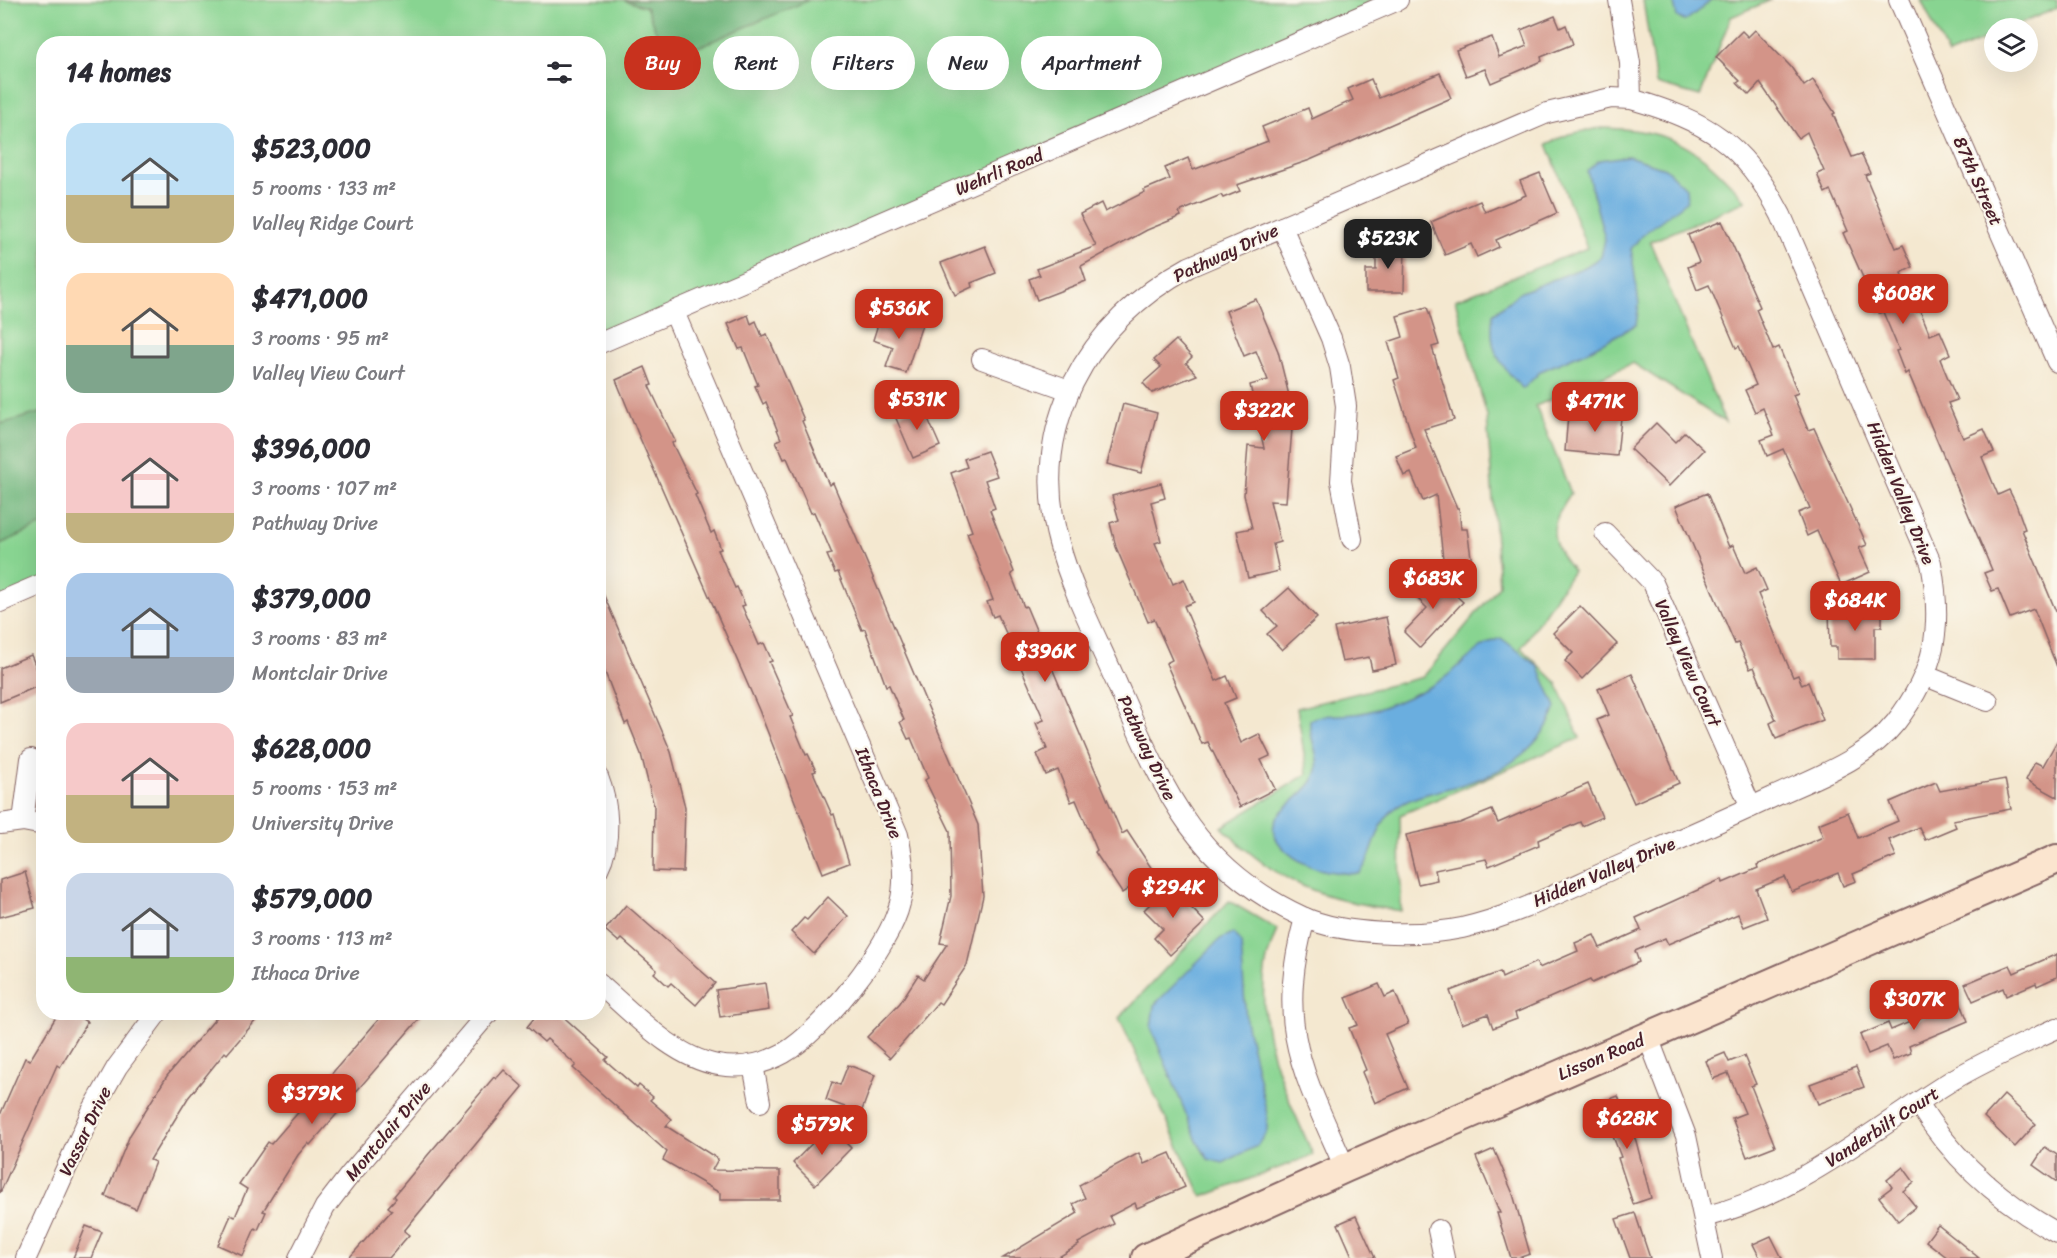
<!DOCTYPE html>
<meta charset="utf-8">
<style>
body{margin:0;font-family:Sriracha,sans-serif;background:#f2f2f3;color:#2b2b33;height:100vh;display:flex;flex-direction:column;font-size:22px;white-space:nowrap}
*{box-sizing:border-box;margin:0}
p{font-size:20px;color:#7c7c81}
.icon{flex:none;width:33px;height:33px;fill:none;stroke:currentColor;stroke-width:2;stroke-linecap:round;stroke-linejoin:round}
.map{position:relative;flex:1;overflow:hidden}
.side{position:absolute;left:36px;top:36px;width:570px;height:984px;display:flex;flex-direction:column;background:#fff;border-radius:24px;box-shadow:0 6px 24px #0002}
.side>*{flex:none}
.guide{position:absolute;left:624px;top:36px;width:570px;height:54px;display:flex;gap:12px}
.buttons{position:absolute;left:1984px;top:18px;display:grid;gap:12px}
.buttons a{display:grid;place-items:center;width:54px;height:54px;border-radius:50%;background:#fff;box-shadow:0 6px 24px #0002;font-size:30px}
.price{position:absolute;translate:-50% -51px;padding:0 14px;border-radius:12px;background:#c8321e;color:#fff;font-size:20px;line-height:39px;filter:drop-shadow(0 2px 3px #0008)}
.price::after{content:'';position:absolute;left:50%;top:36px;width:18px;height:14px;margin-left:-9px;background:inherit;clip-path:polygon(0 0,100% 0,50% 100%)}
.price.selected{background:#222;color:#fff}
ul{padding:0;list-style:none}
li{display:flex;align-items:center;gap:18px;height:150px;padding:0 30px}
li span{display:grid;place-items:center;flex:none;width:168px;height:120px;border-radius:18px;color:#555}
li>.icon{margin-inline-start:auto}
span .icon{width:72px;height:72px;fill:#fffc;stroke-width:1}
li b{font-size:26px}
h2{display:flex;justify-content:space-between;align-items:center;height:72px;padding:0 30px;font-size:26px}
.tag{padding:0 21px;border-radius:27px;background:#fff;box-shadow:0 6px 24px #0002;font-size:21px;line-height:54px}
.tag.selected{background:#c8321e;color:#fff}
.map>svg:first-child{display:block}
.green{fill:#88d491;stroke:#697a5e;stroke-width:1.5}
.forest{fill:#6eb67b;stroke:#5c6a53;stroke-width:1.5}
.water{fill:#6aaedf;stroke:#5a6685;stroke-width:1.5}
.building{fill:#d39488}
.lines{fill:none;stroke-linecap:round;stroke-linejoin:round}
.street-casing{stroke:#866565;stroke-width:22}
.secondary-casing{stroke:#866565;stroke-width:32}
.street{stroke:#fff;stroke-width:20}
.secondary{stroke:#fbe5cf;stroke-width:28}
.labels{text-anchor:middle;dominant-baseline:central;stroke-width:4.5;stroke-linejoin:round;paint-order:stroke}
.street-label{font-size:18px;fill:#4a1f2b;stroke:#fbf7ec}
</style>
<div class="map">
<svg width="2057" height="1258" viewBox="0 0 2057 1258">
<rect width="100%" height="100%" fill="#fbf7ec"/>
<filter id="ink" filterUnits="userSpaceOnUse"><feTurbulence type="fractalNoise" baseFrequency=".0167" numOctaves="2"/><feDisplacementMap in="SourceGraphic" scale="12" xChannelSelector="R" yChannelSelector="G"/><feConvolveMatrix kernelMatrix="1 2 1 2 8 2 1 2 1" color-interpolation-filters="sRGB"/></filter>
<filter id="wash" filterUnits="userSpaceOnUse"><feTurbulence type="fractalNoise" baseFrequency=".008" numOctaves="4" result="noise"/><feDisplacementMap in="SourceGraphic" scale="24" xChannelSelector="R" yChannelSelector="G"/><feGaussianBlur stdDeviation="1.35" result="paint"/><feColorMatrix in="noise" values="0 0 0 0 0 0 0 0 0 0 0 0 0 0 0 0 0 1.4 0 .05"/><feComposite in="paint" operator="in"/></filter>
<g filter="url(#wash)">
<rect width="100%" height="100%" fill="#f4e8d0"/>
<g class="green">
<polygon points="0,0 1398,0 599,344 598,44 44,44 43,583 0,602"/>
<polygon points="1643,0 1771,0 1731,17 1700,96 1656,84"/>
<polygon points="1921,0 2057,0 2057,8 2010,28 1995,28 1995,35 1948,55"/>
<path d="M1600 128C1672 129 1699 147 1746 201L1650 242 1725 422 1633 363 1536 406 1571 493C1549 524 1547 541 1573 571L1521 648 1557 683 1580 738 1400 815 1401 911C1324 900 1277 884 1222 827L1307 774 1297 708 1423 677 1499 586 1487 416 1455 300 1587 248 1547 144 1569 134Z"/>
<path d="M1229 901 1277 929C1273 941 1268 953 1266 964 1254 1033 1287 1094 1313 1155L1202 1197 1119 1018Z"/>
</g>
<g class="forest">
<polygon points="623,0 809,0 668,60 646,7"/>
<polygon points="43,412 43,525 0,544 0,424"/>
</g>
<g class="water">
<polygon points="1673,0 1712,0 1685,21 1677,17"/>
<path d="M1628 156 1665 168 1686 188 1687 201 1642 235 1631 249 1639 304 1636 325 1585 352 1541 371 1523 389C1499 362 1488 352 1493 314L1519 293 1585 267 1601 257 1605 239 1587 171 1599 160Z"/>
<path d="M1501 638 1538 666 1556 707C1544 744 1507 771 1470 782 1447 790 1412 794 1393 810 1374 827 1375 856 1359 874 1331 873 1307 870 1286 851 1247 815 1310 802 1317 770 1320 753 1308 738 1310 720 1325 713 1338 716 1355 714 1381 711 1410 697 1433 685 1458 672 1474 646 1501 638Z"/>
<polygon points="1233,933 1241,943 1246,1021 1267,1114 1267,1131 1257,1146 1223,1163 1208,1159 1197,1141 1151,1028 1154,1005 1220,939"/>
</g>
<g id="blocks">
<g class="building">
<polygon points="1555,16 1560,28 1566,25 1573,44 1541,57 1542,61 1491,83 1485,69 1466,76 1456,50 1492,37 1499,57 1527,46 1521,30"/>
<polygon points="1755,30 1791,67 1804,86 1813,80 1835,113 1833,114 1852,157 1861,154 1870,173 1865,175 1896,248 1903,245 1913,267 1901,273 1917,312 1920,310 1930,335 1940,331 1950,354 1940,359 1957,400 1948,403 1963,438 1984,429 1994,452 1982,457 1998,495 2009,490 2016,504 2025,529 2022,530 2057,614 2057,667 2034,609 2010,618 1998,589 1992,591 1984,573 1992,570 1908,372 1905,374 1896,351 1899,350 1883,312 1879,313 1843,233 1848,231 1830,190 1825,193 1817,174 1824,171 1807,132 1798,138 1760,83 1749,95 1737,83 1740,81 1716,57 1742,31 1748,37"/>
<polygon points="1440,73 1451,98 1310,160 1237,185 1240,191 1223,198 1221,195 1179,212 1181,216 1147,230 1081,266 1086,281 1037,300 1029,279 1040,275 1037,269 1096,246 1080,214 1101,203 1105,212 1145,192 1144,190 1170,179 1165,168 1188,158 1193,170 1268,141 1262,127 1308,108 1312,119 1353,100 1348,89 1371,79 1379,98"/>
<polygon points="1540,173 1557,213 1496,240 1499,247 1477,257 1471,244 1445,255 1431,222 1480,201 1485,212 1526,195 1520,181"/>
<polygon points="1722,221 1760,307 1756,309 1773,350 1779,347 1798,393 1793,395 1808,430 1814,428 1867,545 1859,548 1870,572 1841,585 1817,531 1807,536 1798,513 1810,508 1783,449 1767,456 1761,440 1774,435 1763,408 1755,412 1745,390 1756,385 1739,346 1736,348 1709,285 1697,290 1688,267 1699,262 1688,235"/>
<polygon points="1376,245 1405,245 1404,292 1366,292 1366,270 1376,270"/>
<polygon points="985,246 996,273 971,283 972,287 955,295 941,263"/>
<polygon points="1256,299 1278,351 1297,428 1292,429 1286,502 1270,501 1280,542 1273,544 1279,571 1248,578 1237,531 1252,528 1244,495 1248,446 1264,448 1250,385 1268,380 1256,351 1244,356 1226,311"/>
<polygon points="1427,307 1439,345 1432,347 1454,420 1424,429 1457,508 1459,508 1461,529 1467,529 1472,564 1444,567 1436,495 1423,501 1411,473 1404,476 1396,456 1416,448 1394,380 1399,378 1388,342 1403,337 1397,316"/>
<polygon points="895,313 923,322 906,373 886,367 893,347 873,340 880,318 892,322"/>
<polygon points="748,315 751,324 756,321 762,336 767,334 804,420 802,421 829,485 833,483 978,825 983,896 967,965 941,1004 938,1002 890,1058 867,1037 900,1003 918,975 924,979 947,944 940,943 951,896 950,831 925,780 928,778 911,738 908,739 900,722 904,720 889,685 886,686 865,629 862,630 838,572 835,573 827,555 832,554 814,512 811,513 787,458 784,459 776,441 781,439 766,402 763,404 755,386 758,385 743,348 739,349 728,324"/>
<polygon points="1176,340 1192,357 1186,363 1197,375 1152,393 1143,383 1161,367 1154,360"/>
<polygon points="645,367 652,385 649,386 675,441 672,443 697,494 695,495 711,533 714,531 721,549 718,550 735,588 737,587 745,605 742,606 759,645 764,643 772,661 769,662 793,716 790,717 806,755 808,754 816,771 813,772 832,815 834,814 849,863 823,873 759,710 639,436 616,380"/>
<polygon points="1123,404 1157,413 1141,473 1107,464"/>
<polygon points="922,405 940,446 913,458 895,416"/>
<polygon points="1598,406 1622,408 1617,456 1565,451 1568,415 1597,418"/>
<polygon points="1656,423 1675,442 1685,432 1704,450 1669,486 1630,449"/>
<polygon points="987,451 997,476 985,480 995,508 990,510 1014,572 1011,574 1024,607 1026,606 1122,834 1127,831 1154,872 1122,893 1095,852 1097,850 1076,800 1071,802 1058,770 1046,775 1037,754 1047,749 1036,723 1044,720 998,615 993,617 987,602 993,600 967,533 972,531 951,473 967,467 964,459"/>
<polygon points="1161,483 1165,498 1151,502 1161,541 1155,543 1173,584 1184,579 1194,602 1184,606 1216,681 1227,676 1236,698 1224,703 1241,743 1259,734 1270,756 1261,760 1275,789 1240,807 1208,742 1202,744 1166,663 1172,660 1154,619 1148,622 1116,547 1110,523 1119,520 1112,496"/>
<polygon points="1707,493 1729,547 1733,545 1745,573 1757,567 1767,590 1758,594 1793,677 1798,675 1802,685 1808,682 1823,720 1776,739 1770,723 1776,720 1754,667 1750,669 1738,643 1735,644 1676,506"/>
<polygon points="1434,575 1463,602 1420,648 1404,632 1427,608 1414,595"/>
<polygon points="599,584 671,752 685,807 683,872 653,871 654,806 641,754 628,722 625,724 603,667 598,669"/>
<polygon points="1289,588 1317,618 1282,650 1267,634 1277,626 1263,611"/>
<polygon points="1580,606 1617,644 1582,679 1565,661 1573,653 1553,633"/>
<polygon points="1882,607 1882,627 1875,627 1875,659 1837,659 1837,647 1830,647 1829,608"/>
<polygon points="1386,617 1396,665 1372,670 1369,657 1342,662 1334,628"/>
<polygon points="31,655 43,684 0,702 0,668"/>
<polygon points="1632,674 1679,783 1634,803 1597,720 1609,715 1598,689"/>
<polygon points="2057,741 2057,797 2026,780 2035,762 2043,766"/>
<polygon points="2005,779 2011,809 1953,820 1956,827 1925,840 1919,827 1889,840 1896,856 1853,874 1856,881 1843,886 1838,873 1792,892 1785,877 1756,889 1767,918 1744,927 1738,914 1668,944 1665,938 1635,951 1639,962 1592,983 1590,980 1515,1013 1517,1019 1493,1028 1488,1014 1462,1024 1450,991 1500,972 1502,978 1536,962 1539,968 1578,951 1575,943 1594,935 1600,948 1641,930 1636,918 1722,879 1723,883 1758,868 1757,865 1823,837 1818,824 1848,812 1858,838 1898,821 1890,802 1936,782 1940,791"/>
<polygon points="1588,784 1602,817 1582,826 1580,822 1538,840 1539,845 1489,866 1486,859 1435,870 1437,880 1418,884 1406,835 1460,823 1492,810 1498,823"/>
<polygon points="25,872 35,908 0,917 0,880"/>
<polygon points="1169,885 1205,922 1170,955 1154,938 1163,929 1144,910"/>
<polygon points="828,897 848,916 814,954 791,932 804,918 807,920"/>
<polygon points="626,905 715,983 696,1005 671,983 668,986 654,973 657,970 622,939 619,942 605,930"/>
<polygon points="2057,954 2057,977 2037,986 2036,983 2006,996 2003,988 1973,1001 1965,984 2010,965 2014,973"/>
<polygon points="765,983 769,1010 720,1017 716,990"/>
<polygon points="1379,984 1385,997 1395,992 1408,1024 1385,1034 1408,1088 1375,1103 1362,1072 1366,1070 1349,1028 1358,1025 1346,998"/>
<polygon points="1960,1001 1968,1021 1909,1046 1911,1053 1893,1060 1887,1046 1868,1054 1860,1035 1888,1023 1891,1030"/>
<polygon points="59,1012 71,1012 87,1022 60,1067 57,1065 0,1193 0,1115 25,1058 30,1060"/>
<polygon points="221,1012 250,1012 257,1019 227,1054 225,1052 188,1098 150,1160 155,1162 136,1209 105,1196 130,1135 167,1076"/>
<polygon points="385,1012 425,1012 310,1145 308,1143 298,1155 263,1211 266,1212 258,1230 255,1228 243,1256 218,1245 231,1215 235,1217 247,1189 239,1184 268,1142 271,1144"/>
<polygon points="539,1012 558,1012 608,1057 605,1060 637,1088 639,1085 653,1097 650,1100 672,1119 666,1126 718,1159 712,1170 780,1171 780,1200 720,1200 720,1193 663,1160 667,1152 573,1068 576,1065 547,1039 544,1042 527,1027"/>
<polygon points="1725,1053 1729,1062 1744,1056 1756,1084 1751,1086 1775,1146 1747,1157 1732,1118 1745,1113 1728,1073 1713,1079 1706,1061"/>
<polygon points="848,1065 875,1075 861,1113 826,1100 832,1082 840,1085"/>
<polygon points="1856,1067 1864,1087 1818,1104 1810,1084"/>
<polygon points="504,1070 523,1087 404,1231 409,1235 389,1258 349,1258 392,1210 388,1207 396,1198 394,1196 427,1156 494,1077 496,1079"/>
<polygon points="2004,1095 2036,1124 2015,1147 1984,1117"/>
<polygon points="1618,1096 1636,1141 1651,1198 1633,1204 1618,1158 1621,1157 1600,1103"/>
<polygon points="829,1126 851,1148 815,1185 793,1163"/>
<polygon points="2045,1147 2057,1155 2057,1182 2033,1165"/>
<polygon points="1494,1149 1513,1194 1530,1254 1518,1258 1511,1258 1497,1213 1500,1213 1476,1157"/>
<polygon points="1139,1153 1144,1164 1170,1153 1185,1187 1137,1208 1135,1203 1110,1216 1114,1224 1078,1243 1079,1245 1057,1258 1003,1258 1078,1213 1073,1204 1085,1198 1079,1185"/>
<polygon points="1903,1167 1914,1182 1903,1191 1916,1207 1898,1221 1879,1197 1892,1187 1887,1180"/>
<polygon points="1635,1213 1650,1258 1630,1258 1616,1219"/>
<polygon points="1356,1216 1375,1258 1353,1258 1338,1224"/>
<polygon points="1938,1225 1979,1258 1948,1258 1926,1241"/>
<polygon points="86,1226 102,1232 91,1258 73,1258"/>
<polygon points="1771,1236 1782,1258 1760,1258 1753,1244"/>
</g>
</g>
</g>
<g filter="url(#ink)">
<use href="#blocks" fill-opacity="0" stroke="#866565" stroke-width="1.5"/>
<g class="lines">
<defs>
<g id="street">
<path d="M1619 0 1630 63 1631 99C1707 121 1744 143 1781 215L1931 563C1943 627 1936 670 1896 722 1866 760 1816 777 1773 797 1722 821 1671 843 1619 866 1568 888 1516 916 1462 928 1418 937 1343 935 1303 917 1193 867 1162 786 1117 684 1097 638 1072 591 1059 543 1027 427 1087 322 1189 267L1547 113 1611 98 1631 99"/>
<polyline points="1899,0 2057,362"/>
<polyline points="1282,227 1331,338 1340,367 1346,406 1341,481 1352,539"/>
<polyline points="598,344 1398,0"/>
<polyline points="982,359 1069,390"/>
<polyline points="1605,533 1653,583 1751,807"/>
<polyline points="0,602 44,583"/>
<polyline points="1926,676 1988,701"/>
<path d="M598 777C609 805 612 842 598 869"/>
<polyline points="23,821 31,759"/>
<polyline points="0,824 23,821 44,825"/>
<path d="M1305 918C1275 1027 1302 1070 1345 1168"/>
<path d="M598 983C633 1013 672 1057 718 1065 741 1069 764 1064 784 1053 823 1030 890 947 900 903 906 881 903 858 898 835L674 312"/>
<polyline points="1648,1037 1686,1136 1712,1258"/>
<polyline points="753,1065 760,1102"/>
<path d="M1918 1103C1952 1158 2000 1202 2057 1233"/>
<path d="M1704 1217C1798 1194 1870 1131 1951 1081 1984 1061 2021 1045 2057 1028"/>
<polyline points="1438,1230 1444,1258"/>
<polyline points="26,1258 92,1111 117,1067 158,1012"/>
<polyline points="299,1258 325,1207 349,1176 489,1012"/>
</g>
<polyline id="secondary" points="1146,1258 1345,1168 2057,859"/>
</defs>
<use href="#street" class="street-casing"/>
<use href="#secondary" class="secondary-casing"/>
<use href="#street" class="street"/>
<use href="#secondary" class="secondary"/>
</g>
</g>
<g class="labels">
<g class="street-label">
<text transform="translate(999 172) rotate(-23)">Wehrli Road</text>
<text transform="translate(1978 181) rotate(66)">87th Street</text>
<text transform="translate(1226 253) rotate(-25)">Pathway Drive</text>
<text transform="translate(1901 493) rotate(68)">Hidden Valley Drive</text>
<text transform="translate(1688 663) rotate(66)">Valley View Court</text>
<text transform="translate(1147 748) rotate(65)">Pathway Drive</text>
<text transform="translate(879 793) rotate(68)">Ithaca Drive</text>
<text transform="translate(1604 872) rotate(-23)">Hidden Valley Drive</text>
<text transform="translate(1601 1057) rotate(-23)">Lisson Road</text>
<text transform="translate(1882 1127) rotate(-33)">Vanderbilt Court</text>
<text transform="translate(85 1131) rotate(-64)">Vassar Drive</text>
<text transform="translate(388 1131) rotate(-50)">Montclair Drive</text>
</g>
</g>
</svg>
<div class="buttons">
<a><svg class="icon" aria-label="layers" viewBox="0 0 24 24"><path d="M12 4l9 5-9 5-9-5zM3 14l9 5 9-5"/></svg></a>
</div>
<b class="price selected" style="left:1388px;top:270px">$523K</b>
<b class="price" style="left:1903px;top:325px">$608K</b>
<b class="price" style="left:899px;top:340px">$536K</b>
<b class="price" style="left:917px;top:431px">$531K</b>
<b class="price" style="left:1595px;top:433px">$471K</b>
<b class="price" style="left:1264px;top:442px">$322K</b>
<b class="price" style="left:1433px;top:610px">$683K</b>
<b class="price" style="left:1855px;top:632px">$684K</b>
<b class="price" style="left:1045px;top:683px">$396K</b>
<b class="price" style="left:1173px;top:919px">$294K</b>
<b class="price" style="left:1914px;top:1031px">$307K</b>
<b class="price" style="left:312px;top:1125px">$379K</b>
<b class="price" style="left:1627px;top:1150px">$628K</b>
<b class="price" style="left:822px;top:1156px">$579K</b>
<div class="guide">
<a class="tag selected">Buy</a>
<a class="tag">Rent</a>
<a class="tag">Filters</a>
<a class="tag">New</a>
<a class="tag">Apartment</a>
</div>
<section class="side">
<h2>14 homes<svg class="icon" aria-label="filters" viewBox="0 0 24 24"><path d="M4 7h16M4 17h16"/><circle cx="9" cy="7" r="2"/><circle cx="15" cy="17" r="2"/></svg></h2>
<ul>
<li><span style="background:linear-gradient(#bfe0f5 60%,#c2b280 0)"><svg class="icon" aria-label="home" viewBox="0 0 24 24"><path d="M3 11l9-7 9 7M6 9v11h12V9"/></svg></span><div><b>$523,000</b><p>5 rooms · 133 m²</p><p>Valley Ridge Court</p></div></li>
<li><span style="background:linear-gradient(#ffd9b3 60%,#7fa58c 0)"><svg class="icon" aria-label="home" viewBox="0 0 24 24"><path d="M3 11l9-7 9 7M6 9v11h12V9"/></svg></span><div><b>$471,000</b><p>3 rooms · 95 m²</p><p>Valley View Court</p></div></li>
<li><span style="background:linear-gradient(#f6c9c9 75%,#c2b280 0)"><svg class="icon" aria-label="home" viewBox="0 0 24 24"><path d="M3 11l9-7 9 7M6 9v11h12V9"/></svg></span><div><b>$396,000</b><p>3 rooms · 107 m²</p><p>Pathway Drive</p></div></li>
<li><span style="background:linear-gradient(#a9c7e8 70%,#9aa5b1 0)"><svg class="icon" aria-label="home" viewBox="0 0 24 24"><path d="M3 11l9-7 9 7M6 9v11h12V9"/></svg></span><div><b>$379,000</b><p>3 rooms · 83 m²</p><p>Montclair Drive</p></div></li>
<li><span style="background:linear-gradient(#f6c9c9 60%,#c2b280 0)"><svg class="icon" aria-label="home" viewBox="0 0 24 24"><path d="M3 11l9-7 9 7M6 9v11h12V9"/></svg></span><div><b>$628,000</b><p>5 rooms · 153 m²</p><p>University Drive</p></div></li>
<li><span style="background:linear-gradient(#c9d6e8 70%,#8fb573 0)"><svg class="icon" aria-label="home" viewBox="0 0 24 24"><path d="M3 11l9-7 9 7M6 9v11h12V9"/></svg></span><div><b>$579,000</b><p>3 rooms · 113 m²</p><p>Ithaca Drive</p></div></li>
</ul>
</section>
</div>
